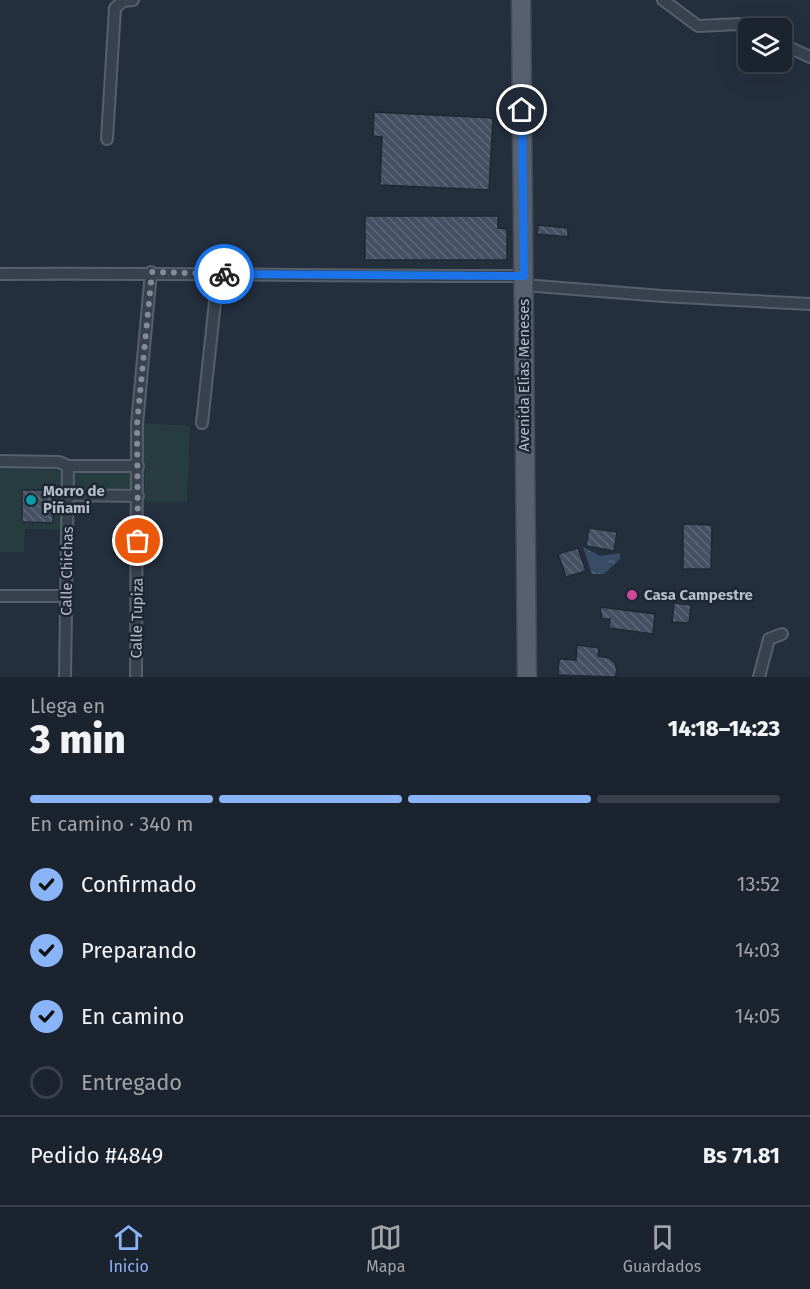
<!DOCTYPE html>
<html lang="es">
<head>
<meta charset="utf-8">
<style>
  body { margin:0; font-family:"Fira Sans",sans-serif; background:#242b36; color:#f1f3f6; height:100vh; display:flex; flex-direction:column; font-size:22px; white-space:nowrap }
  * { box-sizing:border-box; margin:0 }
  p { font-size:20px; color:#a0a4aa }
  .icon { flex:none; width:33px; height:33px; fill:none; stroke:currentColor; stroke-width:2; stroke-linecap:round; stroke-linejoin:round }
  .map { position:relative; height:677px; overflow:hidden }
  .drawer { display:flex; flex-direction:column; background:#1b232e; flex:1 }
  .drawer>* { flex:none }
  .buttons { position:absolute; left:738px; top:18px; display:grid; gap:12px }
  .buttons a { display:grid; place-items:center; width:54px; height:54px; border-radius:9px; background:#1b232e; box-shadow:0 6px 24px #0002,0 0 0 2px #39404a; font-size:30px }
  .pin { position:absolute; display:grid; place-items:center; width:51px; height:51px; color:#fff; margin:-26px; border:3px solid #fff; border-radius:50%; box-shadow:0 2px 6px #0007 }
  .courier { position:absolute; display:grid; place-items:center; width:60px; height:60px; margin:-30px; border:4px solid #1a73e8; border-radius:50%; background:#fff; color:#222; box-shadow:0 2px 8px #0007 }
  .overview em { font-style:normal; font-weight:800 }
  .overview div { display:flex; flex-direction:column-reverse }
  .overview { display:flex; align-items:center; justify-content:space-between; height:102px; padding:0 30px }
  h1 { font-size:39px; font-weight:800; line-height:45px }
  .bar { display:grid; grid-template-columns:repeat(4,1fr); gap:9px 6px; align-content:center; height:72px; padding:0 30px }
  .bar i { height:8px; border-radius:4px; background:#39404a }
  .bar .selected { background:#8ab4f8 }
  .bar p { grid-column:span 4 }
  .line { display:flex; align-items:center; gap:15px; padding:0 30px; border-top:2px solid #39404a }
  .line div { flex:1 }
  ol { padding:0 30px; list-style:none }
  li { display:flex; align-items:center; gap:18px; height:66px }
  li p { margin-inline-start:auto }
  li .icon { padding:6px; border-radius:50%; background:#8ab4f8; color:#111; stroke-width:4 }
  li:last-child { color:#a0a4aa }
  li i { width:33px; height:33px; border:3px solid #39404a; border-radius:50% }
  .tabs { display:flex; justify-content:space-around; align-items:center; height:84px; border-top:2px solid #39404a; background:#1b232e; font-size:16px; color:#a0a4aa }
  .tabs a { display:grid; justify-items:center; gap:3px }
  .tabs .selected { color:#8ab4f8 }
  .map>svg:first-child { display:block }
  .green { fill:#263c3f }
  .water { fill:url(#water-ripples) }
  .building { fill:url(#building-back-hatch); stroke:#1f2835; stroke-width:1.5 }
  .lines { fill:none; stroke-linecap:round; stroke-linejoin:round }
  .minor-casing { stroke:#565f6c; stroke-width:14 }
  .primary-casing { stroke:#414a57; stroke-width:21 }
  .minor { stroke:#38414e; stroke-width:10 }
  .primary { stroke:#56606e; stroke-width:18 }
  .done { stroke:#828b98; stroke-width:6; stroke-dasharray:0 10.8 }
  .route { stroke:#1a73e8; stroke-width:8 }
  .culture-dot { fill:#0f9aa8; stroke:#1d2633; stroke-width:2 }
  .hotel-dot { fill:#d1479c; stroke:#1d2633; stroke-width:2 }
  .labels { text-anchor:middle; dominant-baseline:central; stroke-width:5; stroke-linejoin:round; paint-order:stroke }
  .street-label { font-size:15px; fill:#b4bcc9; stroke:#1d2633 }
  .poi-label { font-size:15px; font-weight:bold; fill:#b4bcc9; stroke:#1d2633; text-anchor:start }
</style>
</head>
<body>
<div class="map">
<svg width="810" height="677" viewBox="0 0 810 677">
  <defs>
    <pattern id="water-ripples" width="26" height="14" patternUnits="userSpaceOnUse" patternTransform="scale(1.5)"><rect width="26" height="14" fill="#394c67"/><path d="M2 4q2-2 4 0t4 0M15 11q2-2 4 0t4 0" fill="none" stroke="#53647b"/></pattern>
    <pattern id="building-back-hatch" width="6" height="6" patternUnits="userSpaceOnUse" patternTransform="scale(1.5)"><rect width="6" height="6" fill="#455162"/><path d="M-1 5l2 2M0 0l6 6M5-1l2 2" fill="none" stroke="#5d6877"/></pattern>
  </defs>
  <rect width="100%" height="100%" fill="#242f3e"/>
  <g class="green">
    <path d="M143 423 190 426 187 502H145Z"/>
    <path d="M0 467 62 470 61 530 25 529 24 552H0Z"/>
    <path d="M74 471H132L133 490 76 492 73 488Z"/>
  </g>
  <path class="water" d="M583 547 600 556 620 553V559L604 574H592Z"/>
  <g class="building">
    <path d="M374 112 493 118 489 190 380 185 382 137 373 136Z"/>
    <path d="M365 216H498V228L507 229V260H365Z"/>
    <path d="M538 225 568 228V237L537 234Z"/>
    <path d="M22 490H54L53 523 22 522Z"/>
    <path d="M683 524 712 525 711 569H683Z"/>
    <path d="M589 528 617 532 614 551 586 546Z"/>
    <path d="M578 548 586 571 566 577 558 554Z"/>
    <path d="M674 603 691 605 689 623 672 622Z"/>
    <path d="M600 607 655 614 653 634 609 628 610 619H602Z"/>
    <path d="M577 645 599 648 598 656 609 658 615 663 617 671 615 677 558 675 559 659 576 660Z"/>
  </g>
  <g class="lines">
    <defs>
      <g id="minor">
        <path d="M663 0 698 26 739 24 748 29"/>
        <path d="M782 44 810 57"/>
        <path d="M107 139 115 8 123 1 133 0"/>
        <path d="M0 274C175 273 349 276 524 276"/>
        <path d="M524 285 662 296 810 304"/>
        <path d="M202 423 218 274"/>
        <path d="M0 461 59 462 68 466H138"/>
        <path d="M68 495 138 496"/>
        <path d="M0 596H67"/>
        <path d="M65 677 68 466"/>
        <path d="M136 677 137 424 151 272"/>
        <path d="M759 677 769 639 782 634"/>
      </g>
      <path id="primary" d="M521 0 527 677"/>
    </defs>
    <use href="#minor" class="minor-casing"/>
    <use href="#primary" class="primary-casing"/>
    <use href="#minor" class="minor"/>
    <use href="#primary" class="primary"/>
  </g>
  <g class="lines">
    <path class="done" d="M138 541 137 424 152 272 224 274"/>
    <path class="route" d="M224 274 524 276 522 110"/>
  </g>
  <circle class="culture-dot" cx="31" cy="500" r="6"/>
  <circle class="hotel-dot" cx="632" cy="595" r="6"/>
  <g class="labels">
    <g class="street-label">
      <text transform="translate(524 375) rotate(-90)">Avenida Elías Meneses</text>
      <text transform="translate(67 571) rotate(-89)">Calle Chichas</text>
      <text transform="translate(137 618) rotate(-89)">Calle Tupiza</text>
    </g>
    <g class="poi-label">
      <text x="43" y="491">Morro de<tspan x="43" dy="17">Piñami</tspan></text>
      <text x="644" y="595">Casa Campestre</text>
    </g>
  </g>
</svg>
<div class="buttons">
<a><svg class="icon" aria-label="layers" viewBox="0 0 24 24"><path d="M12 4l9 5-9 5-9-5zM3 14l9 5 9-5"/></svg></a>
</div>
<div class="pin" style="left:138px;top:541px;background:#ea580c"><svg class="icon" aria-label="bag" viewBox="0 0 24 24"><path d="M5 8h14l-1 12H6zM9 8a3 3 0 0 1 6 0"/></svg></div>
<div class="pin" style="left:522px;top:110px;background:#1f2937"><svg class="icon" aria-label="home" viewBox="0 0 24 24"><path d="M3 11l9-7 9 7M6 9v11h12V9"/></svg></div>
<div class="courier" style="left:224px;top:274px"><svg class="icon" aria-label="bike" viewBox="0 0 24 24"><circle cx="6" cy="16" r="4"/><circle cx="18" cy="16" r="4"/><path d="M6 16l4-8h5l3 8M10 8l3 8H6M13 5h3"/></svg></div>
</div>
<section class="drawer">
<div class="overview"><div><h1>3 min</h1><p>Llega en</p></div><em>14:18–14:23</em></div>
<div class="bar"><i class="selected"></i><i class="selected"></i><i class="selected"></i><i></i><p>En camino · 340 m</p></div>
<ol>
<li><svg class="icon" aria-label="check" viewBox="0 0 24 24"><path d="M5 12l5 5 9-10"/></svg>Confirmado<p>13:52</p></li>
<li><svg class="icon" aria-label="check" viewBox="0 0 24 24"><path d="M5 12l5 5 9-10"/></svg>Preparando<p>14:03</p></li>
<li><svg class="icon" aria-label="check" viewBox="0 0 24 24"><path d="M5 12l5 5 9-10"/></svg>En camino<p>14:05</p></li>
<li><i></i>Entregado</li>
</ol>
<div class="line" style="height:78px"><div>Pedido #4849</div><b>Bs 71.81</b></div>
</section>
<nav class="tabs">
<a class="selected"><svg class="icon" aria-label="home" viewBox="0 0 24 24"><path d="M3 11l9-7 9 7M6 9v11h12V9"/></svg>Inicio</a>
<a><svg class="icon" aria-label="map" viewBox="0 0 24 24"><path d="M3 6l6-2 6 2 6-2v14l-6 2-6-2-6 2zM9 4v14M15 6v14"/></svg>Mapa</a>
<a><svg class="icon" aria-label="saved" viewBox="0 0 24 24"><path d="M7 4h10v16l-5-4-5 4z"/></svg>Guardados</a>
</nav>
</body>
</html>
